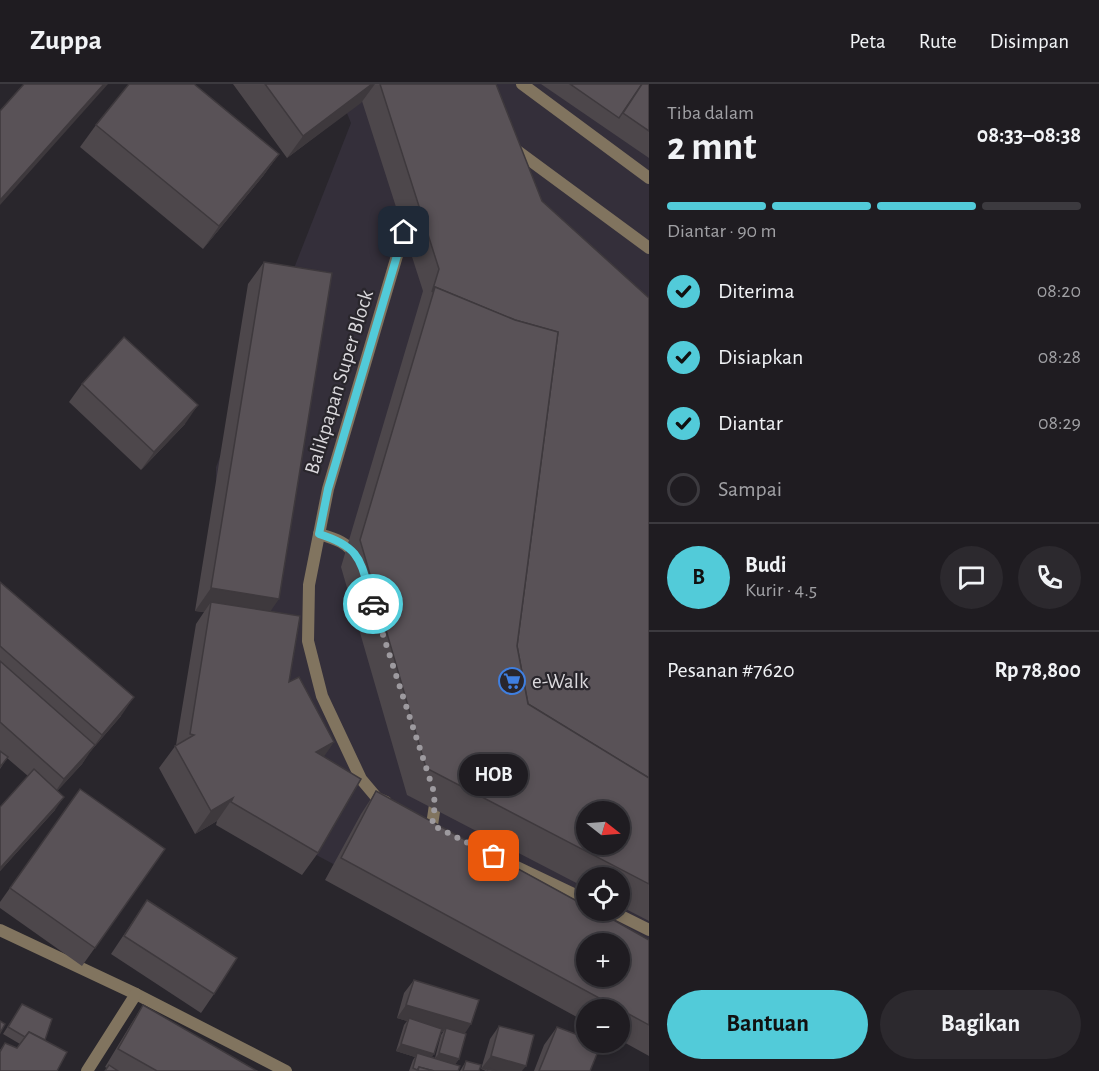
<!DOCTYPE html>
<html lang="id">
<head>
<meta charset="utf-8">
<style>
  body { margin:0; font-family:"Alegreya Sans",sans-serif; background:#2c292e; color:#f1f3f6; height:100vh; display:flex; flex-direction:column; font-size:22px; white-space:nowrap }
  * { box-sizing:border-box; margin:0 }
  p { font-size:20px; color:#a1a1a5 }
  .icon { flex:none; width:33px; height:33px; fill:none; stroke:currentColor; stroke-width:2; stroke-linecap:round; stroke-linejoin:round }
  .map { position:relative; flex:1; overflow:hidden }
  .panel { display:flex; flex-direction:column; background:#1f1c21; width:450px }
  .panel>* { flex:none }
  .needle { width:39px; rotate:107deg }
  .buttons { position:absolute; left:576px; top:717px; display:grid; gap:12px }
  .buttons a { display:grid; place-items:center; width:54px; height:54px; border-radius:50%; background:#1f1c21; box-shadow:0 3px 9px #0003,0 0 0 2px #3c3a3f; font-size:30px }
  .pin { position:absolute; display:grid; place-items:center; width:51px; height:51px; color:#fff; margin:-26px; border-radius:12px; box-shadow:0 3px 9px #0006 }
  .courier { position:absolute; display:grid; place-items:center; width:60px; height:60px; margin:-30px; border:4px solid #52cbd9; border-radius:50%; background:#fff; color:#222; box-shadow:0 2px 8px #0007 }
  .bubble { position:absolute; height:42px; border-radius:21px; background:#1f1c21; box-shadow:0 3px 9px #0003,0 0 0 2px #3c3a3f; font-size:20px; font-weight:600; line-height:42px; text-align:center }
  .summary em { font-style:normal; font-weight:600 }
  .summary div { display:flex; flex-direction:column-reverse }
  .summary { display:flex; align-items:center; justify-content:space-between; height:102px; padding:0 18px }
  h1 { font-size:39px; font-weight:600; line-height:45px }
  .bar { display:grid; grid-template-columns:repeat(4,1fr); gap:9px 6px; align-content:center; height:72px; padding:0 18px }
  .bar i { height:8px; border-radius:4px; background:#3c3a3f }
  .bar .on { background:#52cbd9 }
  .bar p { grid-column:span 4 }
  .line { display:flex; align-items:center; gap:15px; padding:0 18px; border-top:2px solid #3c3a3f }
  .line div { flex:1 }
  .round { display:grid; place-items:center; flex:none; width:63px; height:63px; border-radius:32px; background:#2c292e }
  ol { padding:0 18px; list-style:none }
  li { display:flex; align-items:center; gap:18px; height:66px }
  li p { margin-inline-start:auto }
  li .icon { padding:6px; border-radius:50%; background:#52cbd9; color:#111; stroke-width:4 }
  li:last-child { color:#a1a1a5 }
  li i { width:33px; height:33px; border:3px solid #3c3a3f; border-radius:50% }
  .cta { display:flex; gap:12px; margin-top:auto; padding:12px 18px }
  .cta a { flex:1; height:69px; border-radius:36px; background:#52cbd9; color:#111; font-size:24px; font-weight:600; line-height:69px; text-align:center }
  .cta a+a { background:#2c292e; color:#f1f3f6 }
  header { display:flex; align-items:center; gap:36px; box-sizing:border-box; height:84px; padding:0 30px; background:#1f1c21; border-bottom:2px solid #3c3a3f }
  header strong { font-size:28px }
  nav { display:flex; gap:33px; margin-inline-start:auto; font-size:21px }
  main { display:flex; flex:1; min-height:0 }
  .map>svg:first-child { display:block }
  .built { fill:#342f3a; fill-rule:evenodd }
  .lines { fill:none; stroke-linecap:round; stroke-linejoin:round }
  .lane { stroke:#81745f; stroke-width:12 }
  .street { stroke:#81745f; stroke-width:12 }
  .wall { fill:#4d474b; fill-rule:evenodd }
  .shaded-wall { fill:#3e393d }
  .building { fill:#595257; stroke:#3e393d; stroke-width:1.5; fill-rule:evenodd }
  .done { stroke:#9d9a9f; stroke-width:6; stroke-dasharray:0 10.8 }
  .route { stroke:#52cbd9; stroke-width:8 }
  .labels { text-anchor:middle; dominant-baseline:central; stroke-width:4.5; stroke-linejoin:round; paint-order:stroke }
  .street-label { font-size:21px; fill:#dbd9dd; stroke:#29262c }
  .poi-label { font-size:21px; fill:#dbd9dd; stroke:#29262c; text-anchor:start }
</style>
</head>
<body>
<header>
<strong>Zuppa</strong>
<nav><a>Peta</a><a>Rute</a><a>Disimpan</a></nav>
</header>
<main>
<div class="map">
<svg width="649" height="987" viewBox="0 0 649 987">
  <rect width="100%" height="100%" fill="#29262c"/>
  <path class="built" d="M335 0H649V904H564L214 716 216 383 351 39ZM586 728H620V760H586ZM586 794H620V826H586ZM586 860H620V892H586Z"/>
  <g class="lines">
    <g class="lane">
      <path d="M522 0 649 94"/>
      <path d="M512 63 649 164"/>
      <path d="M319 450C336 455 347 458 357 473"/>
      <path d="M386 718 377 714 361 695 322 612 308 557 309 501 328 405 404 148"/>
      <path d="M432 741 435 721 433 710"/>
      <path d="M487 769 586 816"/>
      <path d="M609 826 649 846"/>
    </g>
    <g class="street">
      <path d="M0 846 136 910 286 987"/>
      <path d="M87 987 136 910"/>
    </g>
  </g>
  <g class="wall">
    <path d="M233 0H496L542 117 649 214V837L620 822V794H586V804L407 711 341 483 423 207 362 17 287 74Z"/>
    <path d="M541 0H649V74Z"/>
    <path d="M96 41 279 70 263 92 203 165 80 63Z"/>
    <path d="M264 178 271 527 289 598 324 673 318 769 302 791 216 741 217 737 195 750 159 684 176 661 196 540 204 528 195 527 248 200Z"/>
    <path d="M82 300 185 340 141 386 69 318Z"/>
    <path d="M0 498 121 632 89 669 82 680 57 707 55 726 0 787V723L28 692 7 674 0 685Z"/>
    <path d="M80 705 165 765 82 882 0 824V818Z"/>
    <path d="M376 707 649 856V972L620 956V926H586V938L325 796 361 730Z"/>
    <path d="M147 816 214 910 201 929 111 870Z"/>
    <path d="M414 896 465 950 459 975 455 980 458 987H409L413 976 415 973 396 967 404 941 407 937 397 934 404 909ZM441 948H443L441 951 435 974 432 973Z"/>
    <path d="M22 920 45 956 0 987V966L5 959 17 964 20 960 3 950Z"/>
    <path d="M143 921 257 987H105L107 984 105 983 131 940Z"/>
    <path d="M499 942 522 987H486L481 985 490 955Z"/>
    <path d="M557 943 590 987H534L544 961Z"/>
    <path d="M466 977 479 987H460Z"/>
  </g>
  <g class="shaded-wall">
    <path d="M104 0H108L0 121V116Z"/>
    <path d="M372 0H375L361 19 287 74 303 52Z"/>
    <path d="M279 70 263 92 203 165 219 142Z"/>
    <path d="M198 321 185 340 141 386 154 368Z"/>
    <path d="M211 504 279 515 263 538 211 518 204 528 195 527Z"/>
    <path d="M134 613 121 632 89 669 102 651Z"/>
    <path d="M334 658 319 680 316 668Z"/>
    <path d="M95 661 82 680 51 714 64 695Z"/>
    <path d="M64 713 55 726 0 787V784Z"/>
    <path d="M233 714 217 737 195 750 211 727Z"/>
    <path d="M406 921 471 940 462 954 446 944 443 948 408 938 409 934 407 937 397 934Z"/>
    <path d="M401 960 434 970 429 977 417 969 415 973 396 967Z"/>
    <path d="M439 969 459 975 454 982 434 976Z"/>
    <path d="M491 972 526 982 522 987H488V984L486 986 481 985Z"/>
  </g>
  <g class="building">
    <path d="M24 0H104L0 116V27Z"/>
    <path d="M129 0H194L279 70 219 142 96 41Z"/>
    <path d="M265 0H372L303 52Z"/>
    <path d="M380 0H496L542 117 649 214V694L528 620 517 562 558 248 515 236 435 203 432 208 439 185Z"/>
    <path d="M570 0H642L619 34Z"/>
    <path d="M642 0H649V47L623 29Z"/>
    <path d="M264 178 332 189 279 515 211 504Z"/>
    <path d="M435 203 515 236 558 248 517 562 528 620 649 694V800L426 684 360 456ZM586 728H620V760H586Z"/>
    <path d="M124 253 198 321 154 368 82 300Z"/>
    <path d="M0 498 134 613 102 651 0 562Z"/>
    <path d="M211 518 300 532 289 598 299 593 334 658 316 668 361 695 318 769 231 718 233 714 211 727 175 662 194 651 190 650Z"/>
    <path d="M0 577 95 661 64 695 0 638Z"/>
    <path d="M0 667 8 673 0 683Z"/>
    <path d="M34 685 64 713 0 784V723Z"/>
    <path d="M80 705 165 765 95 864 10 804Z"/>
    <path d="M376 707 586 822V826H596L649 856V941L341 774ZM586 860H620V892H586Z"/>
    <path d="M147 816 237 874 214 910 124 852Z"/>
    <path d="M414 896 479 916 471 940 406 921Z"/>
    <path d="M22 920 52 935 45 956 29 948 25 953 8 943Z"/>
    <path d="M143 921 257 987H157L118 965Z"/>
    <path d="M409 934 442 945 434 970 401 960Z"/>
    <path d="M0 937 5 940 0 949Z"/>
    <path d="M499 942 534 951 526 982 491 972Z"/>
    <path d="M557 943 586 954V958H596L601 960 590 987H539Z"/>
    <path d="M446 944 466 950 459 975 439 969Z"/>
    <path d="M29 948 67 968 57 987H0V968L5 959 17 964Z"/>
    <path d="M417 969 460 982 458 987H434L419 983 417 986 413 984Z"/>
    <path d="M466 977 481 981 479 987H463Z"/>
    <path d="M109 981 118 987H105Z"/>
    <path d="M419 983 434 987H418Z"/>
    <path d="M488 984 496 987H487Z"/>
  </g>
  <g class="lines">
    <path class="done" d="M373 520 433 705 435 721 432 741 494 772"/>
    <path class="route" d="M373 520C360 479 364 464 319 450L328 405 404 148"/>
  </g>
  <defs>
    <symbol id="supermarket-ring" viewBox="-11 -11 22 22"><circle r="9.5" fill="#29262c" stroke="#3f7fe0" stroke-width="1.5"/><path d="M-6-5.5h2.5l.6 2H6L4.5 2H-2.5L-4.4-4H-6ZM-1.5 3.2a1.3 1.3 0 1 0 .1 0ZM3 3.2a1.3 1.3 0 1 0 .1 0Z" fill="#3f7fe0"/></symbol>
  </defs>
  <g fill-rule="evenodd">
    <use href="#supermarket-ring" x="497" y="582" width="30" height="30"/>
  </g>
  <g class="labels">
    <g class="street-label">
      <text transform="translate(339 298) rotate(-73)">Balikpapan Super Block</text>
    </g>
    <g class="poi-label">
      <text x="532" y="597">e-Walk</text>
    </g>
  </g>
</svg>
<div class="buttons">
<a><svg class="needle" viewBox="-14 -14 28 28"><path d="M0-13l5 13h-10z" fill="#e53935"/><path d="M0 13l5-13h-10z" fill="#a1a1a5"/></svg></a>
<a><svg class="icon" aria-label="locate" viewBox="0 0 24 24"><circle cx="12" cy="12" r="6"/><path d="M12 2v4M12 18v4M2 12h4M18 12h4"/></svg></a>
<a>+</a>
<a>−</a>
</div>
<div class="pin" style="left:494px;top:772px;background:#ea580c"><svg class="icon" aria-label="bag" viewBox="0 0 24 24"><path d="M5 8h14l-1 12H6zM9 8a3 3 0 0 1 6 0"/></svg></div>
<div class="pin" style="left:404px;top:148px;background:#1f2937"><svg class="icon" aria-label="home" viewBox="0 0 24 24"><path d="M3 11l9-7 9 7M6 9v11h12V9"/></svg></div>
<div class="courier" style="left:373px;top:520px"><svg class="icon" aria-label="car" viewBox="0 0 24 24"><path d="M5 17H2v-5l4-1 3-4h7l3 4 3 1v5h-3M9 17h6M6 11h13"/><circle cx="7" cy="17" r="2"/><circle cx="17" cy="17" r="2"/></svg></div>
<div class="bubble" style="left:459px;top:670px;width:69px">HOB</div>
</div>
<section class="panel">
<div class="summary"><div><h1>2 mnt</h1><p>Tiba dalam</p></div><em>08:33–08:38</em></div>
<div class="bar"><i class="on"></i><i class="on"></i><i class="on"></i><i></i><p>Diantar · 90 m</p></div>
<ol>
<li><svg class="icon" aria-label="check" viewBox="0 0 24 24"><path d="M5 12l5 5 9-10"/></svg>Diterima<p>08:20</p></li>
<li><svg class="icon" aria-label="check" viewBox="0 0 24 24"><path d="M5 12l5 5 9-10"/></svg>Disiapkan<p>08:28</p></li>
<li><svg class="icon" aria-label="check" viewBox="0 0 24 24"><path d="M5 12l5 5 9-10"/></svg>Diantar<p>08:29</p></li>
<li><i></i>Sampai</li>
</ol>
<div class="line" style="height:108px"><b class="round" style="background:#52cbd9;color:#111">B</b><div><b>Budi</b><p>Kurir · 4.5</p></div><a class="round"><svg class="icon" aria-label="chat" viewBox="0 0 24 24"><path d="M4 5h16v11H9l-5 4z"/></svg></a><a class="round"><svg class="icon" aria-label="phone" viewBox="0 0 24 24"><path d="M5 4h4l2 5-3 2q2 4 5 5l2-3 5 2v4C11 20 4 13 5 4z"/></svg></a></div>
<div class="line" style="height:78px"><div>Pesanan #7620</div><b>Rp 78,800</b></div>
<div class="cta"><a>Bantuan</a><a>Bagikan</a></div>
</section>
</main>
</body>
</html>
